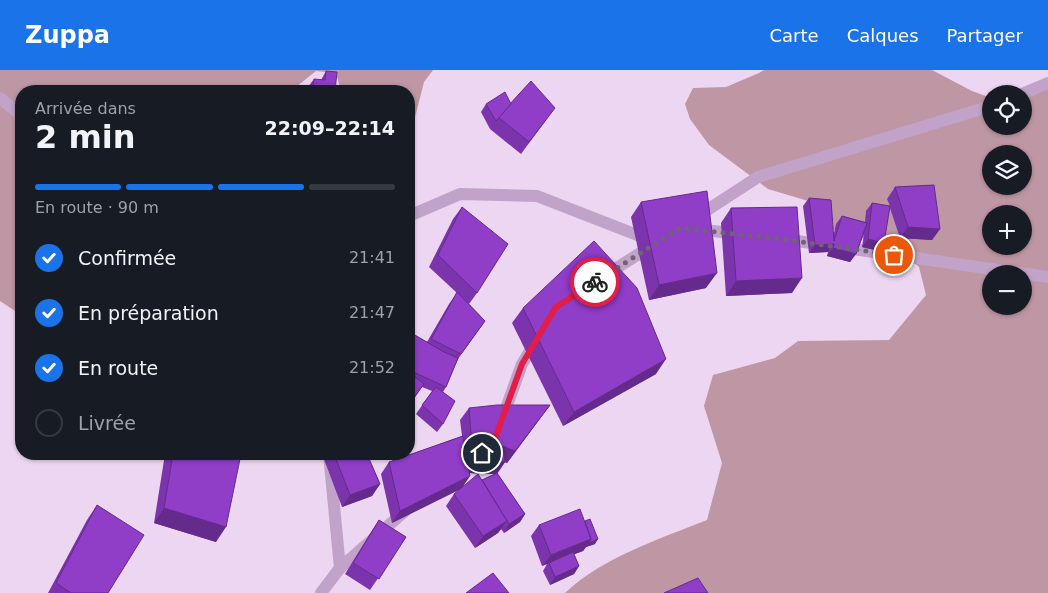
<!DOCTYPE html>
<html lang="fr">
<head>
<meta charset="utf-8">
<style>
  body { margin:0; font-family:"DejaVu Sans",sans-serif; background:#242831; color:#f1f3f6; height:100vh; display:flex; flex-direction:column; font-size:19px; white-space:nowrap }
  * { box-sizing:border-box; margin:0 }
  p { font-size:16px; color:#9ea1a6 }
  .icon { flex:none; width:28px; height:28px; fill:none; stroke:currentColor; stroke-width:2; stroke-linecap:round; stroke-linejoin:round }
  .map { position:relative; flex:1; overflow:hidden }
  .sheet { position:absolute; left:15px; top:15px; width:400px; height:375px; display:flex; flex-direction:column; background:#171b24; border-radius:20px; box-shadow:0 1px 4px #0004 }
  .sheet>* { flex:none }
  .controls { position:absolute; left:982px; top:15px; display:grid; gap:10px }
  .controls a { display:grid; place-items:center; width:50px; height:50px; border-radius:50%; background:#171b24; box-shadow:0 1px 4px #0004; font-size:25px }
  .pin { position:absolute; display:grid; place-items:center; width:42px; height:42px; color:#fff; margin:-21px; border:2px solid #fff; border-radius:50%; box-shadow:0 1px 5px #0007 }
  .courier { position:absolute; display:grid; place-items:center; width:50px; height:50px; margin:-25px; border:4px solid #e11d48; border-radius:50%; background:#fff; color:#222; box-shadow:0 1px 6px #0007 }
  .head em { font-style:normal; font-weight:600 }
  .head div { display:flex; flex-direction:column-reverse }
  .head { display:flex; align-items:center; justify-content:space-between; height:85px; padding:0 20px }
  h1 { font-size:32px; font-weight:600; line-height:38px }
  .bar { display:grid; grid-template-columns:repeat(4,1fr); gap:8px 5px; align-content:center; height:60px; padding:0 20px }
  .bar i { height:6px; border-radius:4px; background:#363941 }
  .bar .on { background:#1a73e8 }
  .bar p { grid-column:span 4 }
  ol { padding:0 20px; list-style:none }
  li { display:flex; align-items:center; gap:15px; height:55px }
  li p { margin-inline-start:auto }
  li .icon { padding:5px; border-radius:50%; background:#1a73e8; color:#fff; stroke-width:4 }
  li:last-child { color:#9ea1a6 }
  li i { width:28px; height:28px; border:2px solid #363941; border-radius:50% }
  header { display:flex; align-items:center; gap:30px; box-sizing:border-box; height:70px; padding:0 25px; background:#1a73e8; color:#fff }
  header strong { font-size:24px }
  nav { display:flex; gap:28px; margin-inline-start:auto; font-size:18px }
  .map>svg:first-child { display:block }
  .green { fill:#bf96a3; fill-rule:evenodd }
  .lines { fill:none; stroke-linecap:round; stroke-linejoin:round }
  .minor { stroke:#c1a2c8; stroke-width:12 }
  .wall { fill:#7c34ac; fill-rule:evenodd }
  .shaded-wall { fill:#652b8c }
  .building { fill:#903dc8; stroke:#652b8c }
  .done { stroke:#716276; stroke-width:5; stroke-dasharray:0 9 }
  .route { stroke:#e11d48; stroke-width:6 }
</style>
</head>
<body>
<header>
<strong>Zuppa</strong>
<nav><a>Carte</a><a>Calques</a><a>Partager</a></nav>
</header>
<div class="map">
<svg width="1048" height="523" viewBox="0 0 1048 523">
  <rect width="100%" height="100%" fill="#edd6f1"/>
  <g class="green">
    <path d="M0 0H433L424 12 409 71V21H341L336 3 316 1 291 21H21V245L0 231Z"/>
    <path d="M764 0H932L972 21 991 28V56H1024V24L1048 13V523H565C603 487 660 469 707 450L722 393 704 336 713 305 775 288 798 271 889 270 926 225 919 197 898 178 810 153 825 136 768 119 709 75 690 49 685 34 693 18 726 17 759 3ZM991 84H1024V116H991ZM991 144H1024V176H991ZM991 204H1024V236H991Z"/>
  </g>
  <g class="lines">
    <g class="minor">
      <path d="M1022 24 1048 13"/>
      <path d="M0 28 21 45"/>
      <path d="M409 146 460 124 537 126 650 170"/>
      <path d="M695 148 758 107 991 36"/>
      <path d="M696 159 739 164"/>
      <path d="M783 169 1048 207"/>
      <path d="M604 206 653 175"/>
      <path d="M501 352 522 294 537 269"/>
      <path d="M329 384 340 498"/>
      <path d="M321 523 340 498 405 441"/>
    </g>
  </g>
  <g class="wall">
    <path d="M326 1 335 21H308V17L314 9 321 10Z"/>
    <path d="M486 34H511L546 50 521 84 490 59 481 42Z"/>
    <path d="M21 65V83L16 82Z"/>
    <path d="M895 117 940 159 932 170 900 168 890 138 879 181 862 177 864 164 856 184 850 192 827 186 828 182 809 183 803 136 809 128 834 163 836 154 842 146 865 152 866 141 872 133 890 136 887 129Z"/>
    <path d="M641 132 706 218 649 230 631 147Z"/>
    <path d="M462 137 477 223 469 234 485 251 458 289 446 317 443 322V354L437 362 416 344 432 321 422 317 409 336V271L413 264 427 272 449 234 457 223 429 197 453 149Z"/>
    <path d="M731 138 792 223 726 226 721 153Z"/>
    <path d="M523 238 656 304 563 356 512 253Z"/>
    <path d="M550 335 507 393 505 392 497 403 525 444 520 452 504 463 501 459 498 463 475 478 446 436 454 424 461 419 392 453 381 404 389 392 462 366 460 350 469 338ZM470 403 495 404 482 410 463 416Z"/>
    <path d="M165 384H241L216 472 154 453Z"/>
    <path d="M322 384H367L380 414 372 426 342 437Z"/>
    <path d="M97 435 108 523H48L87 450Z"/>
    <path d="M379 450 406 467 370 520 345 504 371 462Z"/>
    <path d="M585 451 595 474 586 477 583 481 574 484 579 496 574 504 550 515 543 501 547 494 542 496 531 466 539 455Z"/>
  </g>
  <g class="shaded-wall">
    <path d="M313 19 332 21H311Z"/>
    <path d="M21 75V83L16 82Z"/>
    <path d="M908 157 940 159 932 170 900 168Z"/>
    <path d="M868 169 884 173 879 181 862 177Z"/>
    <path d="M834 174 828 182 809 183 815 175Z"/>
    <path d="M833 178 856 184 850 192 827 186Z"/>
    <path d="M717 203 706 218 649 230 659 215Z"/>
    <path d="M802 208 792 223 726 226 736 211Z"/>
    <path d="M666 289 656 304 563 356 574 342Z"/>
    <path d="M550 335 507 393 505 392 497 404 465 403 473 391 503 376Z"/>
    <path d="M470 406 462 418 392 453 400 441Z"/>
    <path d="M380 414 372 426 342 437 350 425Z"/>
    <path d="M164 438 226 457 216 472 154 453Z"/>
    <path d="M525 444 520 452 504 463 509 454Z"/>
    <path d="M507 451 498 463 475 478 483 466Z"/>
    <path d="M591 469H598L595 474 586 477 583 481 549 494V493L547 494 542 496 551 485Z"/>
    <path d="M579 496 574 504 550 515 555 507Z"/>
  </g>
  <g class="building">
    <path d="M326 1 337 2 335 21 313 19 314 9 325 10Z"/>
    <path d="M531 11 555 38 529 72 498 47Z"/>
    <path d="M505 22 511 34 496 51 486 34Z"/>
    <path d="M934 115 940 159 908 157 895 117Z"/>
    <path d="M707 121 717 203 659 215 641 132Z"/>
    <path d="M809 128 831 130 834 171 842 146 867 153 856 184 833 178 834 174 815 175Z"/>
    <path d="M872 133 890 136 884 173 868 169Z"/>
    <path d="M462 137 508 174 477 223 438 185Z"/>
    <path d="M797 137 802 208 736 211 731 138Z"/>
    <path d="M594 171 637 218 666 289 574 342 523 238Z"/>
    <path d="M457 222 485 251 461 284 431 269Z"/>
    <path d="M413 264 444 282 458 288 446 317 409 300V273Z"/>
    <path d="M409 302 424 314 410 333 409 332Z"/>
    <path d="M436 317 455 331 443 354 422 335Z"/>
    <path d="M497 335H550L515 381 503 376 505 392 473 391 469 338Z"/>
    <path d="M463 366 470 406 400 441 389 392Z"/>
    <path d="M173 384H241L226 457 164 438Z"/>
    <path d="M334 384H367L380 414 350 425Z"/>
    <path d="M497 403 525 444 509 454 482 410Z"/>
    <path d="M478 404 507 451 483 466 454 424Z"/>
    <path d="M97 435 144 465 108 523H71L56 513Z"/>
    <path d="M580 439 591 469 551 485 539 455Z"/>
    <path d="M590 449 598 469 589 473 591 469 585 451Z"/>
    <path d="M379 450 406 467 379 509 353 493Z"/>
    <path d="M573 482 579 496 555 507 549 493Z"/>
    <path d="M493 503 509 523H466Z"/>
    <path d="M698 508 708 523H664Z"/>
  </g>
  <g class="lines">
    <path class="done" d="M595 212 680 158 781 169 894 185"/>
    <path class="route" d="M482 383 493 374 522 294 556 237 595 212"/>
  </g>
</svg>
<div class="controls">
<a><svg class="icon" aria-label="locate" viewBox="0 0 24 24"><circle cx="12" cy="12" r="6"/><path d="M12 2v4M12 18v4M2 12h4M18 12h4"/></svg></a>
<a><svg class="icon" aria-label="layers" viewBox="0 0 24 24"><path d="M12 4l9 5-9 5-9-5zM3 14l9 5 9-5"/></svg></a>
<a>+</a>
<a>−</a>
</div>
<div class="pin" style="left:894px;top:185px;background:#ea580c"><svg class="icon" aria-label="bag" viewBox="0 0 24 24"><path d="M5 8h14l-1 12H6zM9 8a3 3 0 0 1 6 0"/></svg></div>
<div class="pin" style="left:482px;top:383px;background:#1f2937"><svg class="icon" aria-label="home" viewBox="0 0 24 24"><path d="M3 11l9-7 9 7M6 9v11h12V9"/></svg></div>
<div class="courier" style="left:595px;top:212px"><svg class="icon" aria-label="bike" viewBox="0 0 24 24"><circle cx="6" cy="16" r="4"/><circle cx="18" cy="16" r="4"/><path d="M6 16l4-8h5l3 8M10 8l3 8H6M13 5h3"/></svg></div>
<section class="sheet">
<div class="head"><div><h1>2 min</h1><p>Arrivée dans</p></div><em>22:09–22:14</em></div>
<div class="bar"><i class="on"></i><i class="on"></i><i class="on"></i><i></i><p>En route · 90 m</p></div>
<ol>
<li><svg class="icon" aria-label="check" viewBox="0 0 24 24"><path d="M5 12l5 5 9-10"/></svg>Confirmée<p>21:41</p></li>
<li><svg class="icon" aria-label="check" viewBox="0 0 24 24"><path d="M5 12l5 5 9-10"/></svg>En préparation<p>21:47</p></li>
<li><svg class="icon" aria-label="check" viewBox="0 0 24 24"><path d="M5 12l5 5 9-10"/></svg>En route<p>21:52</p></li>
<li><i></i>Livrée</li>
</ol>
</section>
</div>
</body>
</html>
